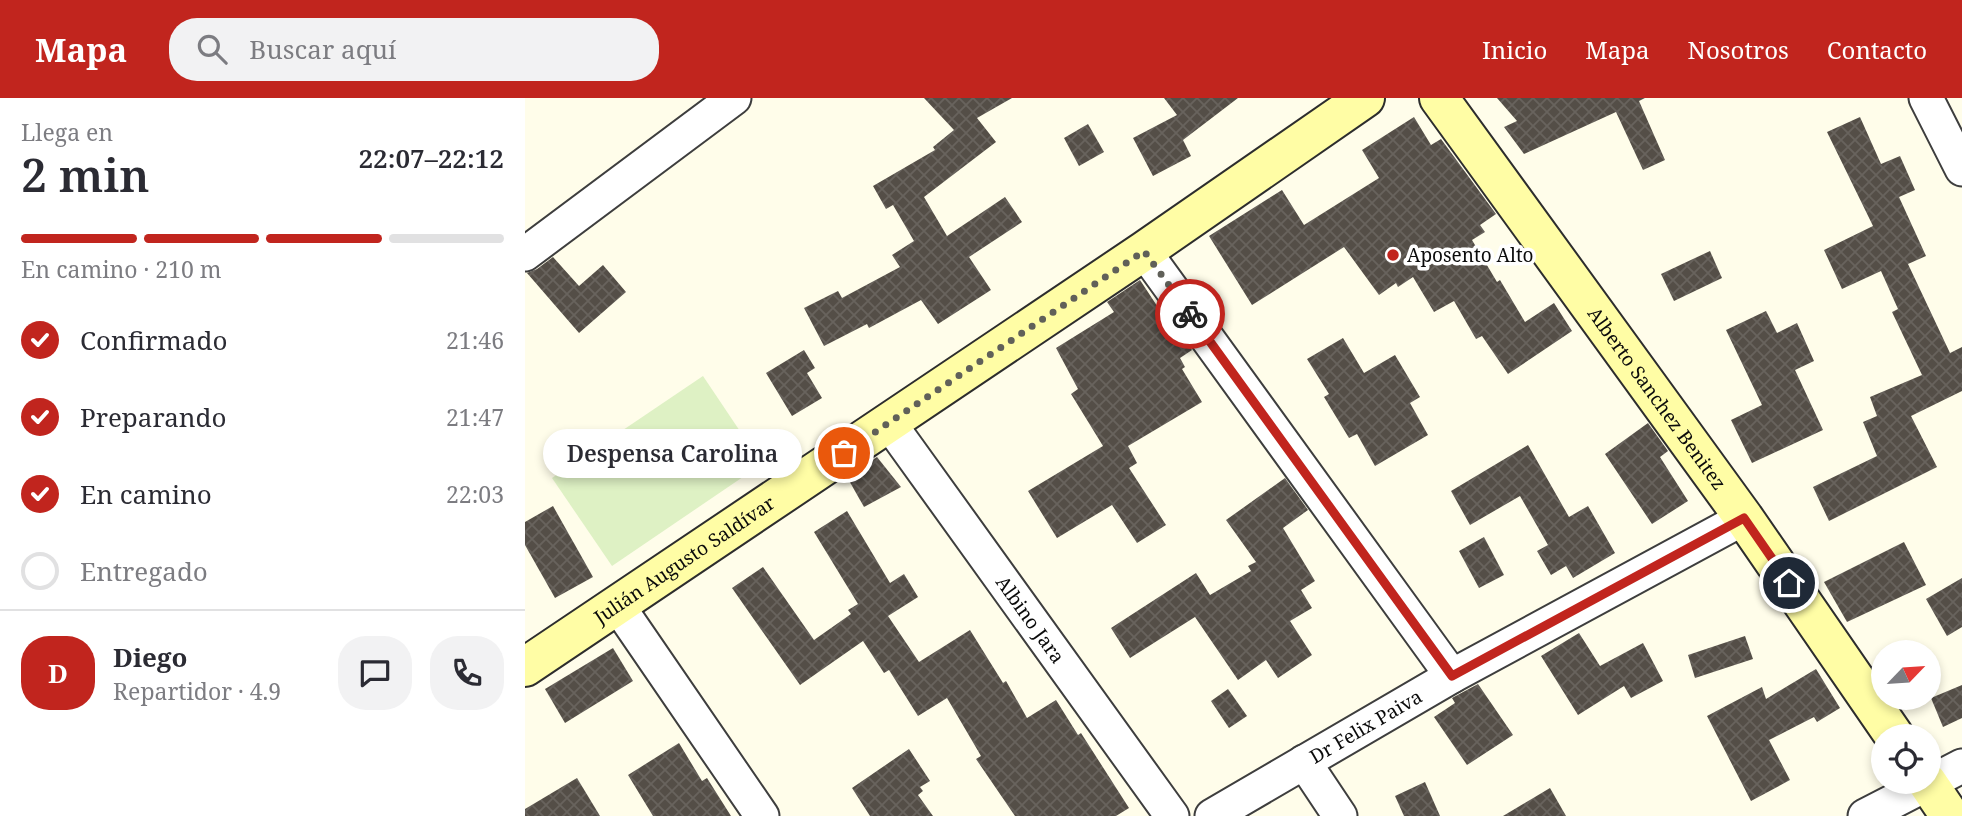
<!DOCTYPE html>
<html lang="es">
<head>
<meta charset="utf-8">
<style>
  body { margin:0; font-family:"Noto Serif",serif; background:#f2f2f3; color:#2b2b33; height:100vh; display:flex; flex-direction:column; font-size:26px; white-space:nowrap }
  * { box-sizing:border-box; margin:0 }
  p { font-size:23px; color:#7c7c81 }
  .icon { flex:none; width:38px; height:38px; fill:none; stroke:currentColor; stroke-width:2; stroke-linecap:round; stroke-linejoin:round }
  .map { position:relative; flex:1; overflow:hidden }
  .side { display:flex; flex-direction:column; background:#fff; width:525px }
  .side>* { flex:none }
  .needle { width:46px; rotate:65deg }
  .fabs { position:absolute; left:1346px; top:542px; display:grid; gap:14px }
  .fabs a { display:grid; place-items:center; width:70px; height:70px; border-radius:50%; background:#fff; box-shadow:0 4px 10px #0003; font-size:35px }
  .pin { position:absolute; display:grid; place-items:center; width:60px; height:60px; color:#fff; margin:-30px; border:4px solid #fff; border-radius:50%; box-shadow:0 2px 7px #0007 }
  .courier { position:absolute; display:grid; place-items:center; width:70px; height:70px; margin:-35px; border:5px solid #c1251e; border-radius:50%; background:#fff; color:#222; box-shadow:0 2px 9px #0007 }
  .bubble { position:absolute; height:49px; border-radius:24px; background:#fff; box-shadow:0 4px 10px #0003; font-size:23px; font-weight:600; line-height:49px; text-align:center }
  .headline em { font-style:normal; font-weight:600 }
  .headline div { display:flex; flex-direction:column-reverse }
  .headline { display:flex; align-items:center; justify-content:space-between; height:119px; padding:0 21px }
  h1 { font-size:46px; font-weight:600; line-height:52px }
  .bar { display:grid; grid-template-columns:repeat(4,1fr); gap:10px 7px; align-content:center; height:84px; padding:0 21px }
  .bar i { height:9px; border-radius:5px; background:#e1e1e2 }
  .bar .current { background:#c1251e }
  .bar p { grid-column:span 4 }
  .line { display:flex; align-items:center; gap:18px; padding:0 21px; border-top:2px solid #e1e1e2 }
  .line div { flex:1 }
  .round { display:grid; place-items:center; flex:none; width:74px; height:74px; border-radius:28px; background:#f2f2f3 }
  ol { padding:0 21px; list-style:none }
  li { display:flex; align-items:center; gap:21px; height:77px }
  li p { margin-inline-start:auto }
  li .icon { padding:7px; border-radius:50%; background:#c1251e; color:#fff; stroke-width:4 }
  li:last-child { color:#7c7c81 }
  li i { width:38px; height:38px; border:4px solid #e1e1e2; border-radius:50% }
  header { display:flex; align-items:center; gap:42px; box-sizing:border-box; height:98px; padding:0 35px; background:#c1251e; color:#fff }
  header strong { font-size:33px }
  nav { display:flex; gap:38px; margin-inline-start:auto; font-size:24px }
  .search { width:490px; height:63px; background:#f2f2f3; display:flex; align-items:center; gap:18px; box-sizing:border-box; padding:0 24px; border-radius:28px; color:#7c7c81; font-size:26px }
  main { display:flex; flex:1; min-height:0 }
  .map>svg:first-child { display:block }
  .pitch { fill:#def1c4 }
  .building { fill:url(#building-cross-hatch) }
  .lines { fill:none; stroke-linecap:round; stroke-linejoin:round }
  .street-casing { stroke:#3e3e3e; stroke-width:37 }
  .secondary-casing { stroke:#2d2d2d; stroke-width:42 }
  .street { stroke:#fff; stroke-width:33 }
  .secondary { stroke:#fffda5; stroke-width:38 }
  .done { stroke:#606059; stroke-width:7; stroke-dasharray:0 12.6 }
  .route { stroke:#c1251e; stroke-width:9 }
  .poi-dot { fill:#c1251e; stroke:#fff; stroke-width:2.5 }
  .labels { text-anchor:middle; dominant-baseline:central; stroke-width:7; stroke-linejoin:round; paint-order:stroke }
  .poi-label { font-size:19px; fill:#0b0b0b; stroke:#fff; text-anchor:start }
  .street-label { font-size:19px; fill:#0b0b0b; stroke:#fff }
</style>
</head>
<body>
<header>
<strong>Mapa</strong>
<div class="search"><svg class="icon" aria-label="search" viewBox="0 0 24 24"><circle cx="10" cy="10" r="6"/><path d="M15 15l6 6"/></svg>Buscar aquí</div>
<nav><a>Inicio</a><a>Mapa</a><a>Nosotros</a><a>Contacto</a></nav>
</header>
<main>
<section class="side">
<div class="headline"><div><h1>2 min</h1><p>Llega en</p></div><em>22:07–22:12</em></div>
<div class="bar"><i class="current"></i><i class="current"></i><i class="current"></i><i></i><p>En camino · 210 m</p></div>
<ol>
<li><svg class="icon" aria-label="check" viewBox="0 0 24 24"><path d="M5 12l5 5 9-10"/></svg>Confirmado<p>21:46</p></li>
<li><svg class="icon" aria-label="check" viewBox="0 0 24 24"><path d="M5 12l5 5 9-10"/></svg>Preparando<p>21:47</p></li>
<li><svg class="icon" aria-label="check" viewBox="0 0 24 24"><path d="M5 12l5 5 9-10"/></svg>En camino<p>22:03</p></li>
<li><i></i>Entregado</li>
</ol>
<div class="line" style="height:126px"><b class="round" style="background:#c1251e;color:#fff">D</b><div><b>Diego</b><p>Repartidor · 4.9</p></div><a class="round"><svg class="icon" aria-label="chat" viewBox="0 0 24 24"><path d="M4 5h16v11H9l-5 4z"/></svg></a><a class="round"><svg class="icon" aria-label="phone" viewBox="0 0 24 24"><path d="M5 4h4l2 5-3 2q2 4 5 5l2-3 5 2v4C11 20 4 13 5 4z"/></svg></a></div>
</section>
<div class="map">
<svg width="1437" height="718" viewBox="0 0 1437 718">
  <defs>
    <pattern id="building-cross-hatch" width="8" height="8" patternUnits="userSpaceOnUse" patternTransform="scale(1.75)"><rect width="8" height="8" fill="#544e47"/><path d="M0 0l8 8M0 8l8-8" fill="none" stroke="#68635d"/></pattern>
  </defs>
  <rect width="100%" height="100%" fill="#fffdea"/>
  <path class="pitch" d="M178 278 237 366 87 468 27 380Z"/>
  <g class="building">
    <path d="M399 0H487L452 20 471 44 399 99 422 138 480 99 497 124 444 159 466 192 413 226 396 202 344 230 342 226 299 248 279 210 313 193 317 200 375 169 367 157 389 143 368 107 361 111 348 88 410 52 408 49 429 32Z"/>
    <path d="M639 0H713L658 42 666 58 628 78 608 40 652 17Z"/>
    <path d="M972 0H1120L1114 3 1140 62 1118 72 1091 14 999 56 979 29 992 23Z"/>
    <path d="M889 19 906 47 916 41 971 116 955 127 960 134 947 142 972 184 975 182 1000 224 1029 205 1047 233 983 276 957 238 951 241 929 203 909 214 888 179 873 189 871 185 854 197 819 149 727 207 684 138 757 92 779 127 854 80 837 52Z"/>
    <path d="M1335 19 1356 66 1375 58 1390 92 1374 99 1401 158 1383 166 1425 255 1437 249V293L1386 318 1412 369 1304 423 1288 389 1352 358 1338 324 1352 318 1345 299 1397 277 1367 214 1373 211 1356 173 1317 191 1299 152 1348 128 1302 34Z"/>
    <path d="M563 26 579 54 554 68 539 40Z"/>
    <path d="M1185 153 1197 180 1149 203 1136 176Z"/>
    <path d="M28 159 54 188 78 167 101 194 54 235 2 175 12 171Z"/>
    <path d="M615 182 644 226 647 224 667 252 655 260 660 269 657 271 677 304 603 348 612 365 604 370 641 427 612 445 587 407 532 440 503 393 578 348 546 296 553 291 531 250 589 214 582 204Z"/>
    <path d="M1241 213 1252 235 1272 225 1289 263 1270 272 1298 332 1227 365 1206 322 1237 307 1201 232Z"/>
    <path d="M818 240 839 275 870 257 895 299 885 305 903 337 850 368 832 336 824 340 799 299 804 296 782 261Z"/>
    <path d="M279 252 290 270 282 275 297 300 267 318 241 275Z"/>
    <path d="M1123 325 1143 353 1135 359 1163 403 1127 426 1080 356Z"/>
    <path d="M1003 347 1044 419 1063 408 1090 455 1048 480 1041 468 1026 477 1012 453 1023 447 995 398 945 427 926 393Z"/>
    <path d="M352 359 376 389 339 409 322 379Z"/>
    <path d="M760 380 783 412 758 430 790 483 776 492 787 510 765 523 787 557 753 580 741 562 713 582 670 519 605 560 586 530 671 475 685 497 726 473 723 468 731 464 701 422Z"/>
    <path d="M28 408 68 479 30 500 0 447V424Z"/>
    <path d="M322 413 365 485 379 476 393 499 363 518 394 564 445 532 478 585 481 583 502 620 531 602 553 637 556 635 604 710 591 718H490L451 661 456 658 422 600 393 618 364 572 359 575 338 543 275 587 207 490 238 469 289 542 326 516 323 512 333 506 289 434Z"/>
    <path d="M959 439 979 477 954 490 934 453Z"/>
    <path d="M1379 444 1401 487 1322 524 1299 484Z"/>
    <path d="M1437 480V529L1422 538 1401 501Z"/>
    <path d="M1054 535 1075 568 1118 545 1138 583 1106 600 1099 588 1053 617 1016 558Z"/>
    <path d="M1220 538 1228 561 1170 580 1163 557Z"/>
    <path d="M88 550 108 583 40 625 20 591Z"/>
    <path d="M1291 571 1315 610 1292 624 1289 619 1244 642 1265 682 1226 703 1182 618 1237 589 1241 601Z"/>
    <path d="M953 586 988 637 942 667 909 619 930 605 927 600Z"/>
    <path d="M1437 587V620L1418 629 1406 600Z"/>
    <path d="M703 591 722 618 704 630 686 603Z"/>
    <path d="M154 645 177 683 182 680 206 718H128L103 677Z"/>
    <path d="M384 651 405 683 395 689 398 693 393 697 408 718H345L327 690Z"/>
    <path d="M52 680 75 718H0V711Z"/>
    <path d="M900 684 915 718H879L870 698Z"/>
    <path d="M1025 690 1041 718H978Z"/>
  </g>
  <g class="lines">
    <defs>
      <g id="street">
        <path d="M1401 0 1437 71"/>
        <path d="M619 153 927 578"/>
        <path d="M0 156 209 0"/>
        <path id="s1" d="M364 325 647 718"/>
        <path d="M93 508 237 718"/>
        <path d="M779 664 815 718"/>
        <path id="s2" d="M687 718 927 578 1219 420"/>
        <path d="M1340 718 1437 668"/>
      </g>
      <g id="secondary">
        <path id="s3" d="M914 0 1219 420 1370 639"/>
        <path id="s4" d="M0 569 619 153 840 0"/>
        <path d="M1402 684 1425 718"/>
      </g>
    </defs>
    <use href="#street" class="street-casing"/>
    <use href="#secondary" class="secondary-casing"/>
    <use href="#street" class="street"/>
    <use href="#secondary" class="secondary"/>
  </g>
  <g class="lines">
    <path class="done" d="M319 355 619 153 665 216"/>
    <path class="route" d="M665 216 927 578 1219 420 1264 485"/>
  </g>
  <circle class="poi-dot" cx="868" cy="157" r="7"/>
  <g class="labels">
    <g class="poi-label">
      <text x="882" y="157">Aposento Alto</text>
    </g>
    <g class="street-label">
      <text stroke="none"><textPath href="#s3" startOffset="371">Alberto Sanchez Benitez</textPath></text>
      <text stroke="none"><textPath href="#s4" startOffset="192">Julián Augusto Saldívar</textPath></text>
      <text stroke="none"><textPath href="#s1" startOffset="242">Albino Jara</textPath></text>
      <text stroke="none"><textPath href="#s2" startOffset="178">Dr Felix Paiva</textPath></text>
    </g>
  </g>
</svg>
<div class="fabs">
<a><svg class="needle" viewBox="-14 -14 28 28"><path d="M0-13l5 13h-10z" fill="#e53935"/><path d="M0 13l5-13h-10z" fill="#7c7c81"/></svg></a>
<a><svg class="icon" aria-label="locate" viewBox="0 0 24 24"><circle cx="12" cy="12" r="6"/><path d="M12 2v4M12 18v4M2 12h4M18 12h4"/></svg></a>
</div>
<div class="pin" style="left:319px;top:355px;background:#ea580c"><svg class="icon" aria-label="bag" viewBox="0 0 24 24"><path d="M5 8h14l-1 12H6zM9 8a3 3 0 0 1 6 0"/></svg></div>
<div class="pin" style="left:1264px;top:485px;background:#1f2937"><svg class="icon" aria-label="home" viewBox="0 0 24 24"><path d="M3 11l9-7 9 7M6 9v11h12V9"/></svg></div>
<div class="courier" style="left:665px;top:216px"><svg class="icon" aria-label="bike" viewBox="0 0 24 24"><circle cx="6" cy="16" r="4"/><circle cx="18" cy="16" r="4"/><path d="M6 16l4-8h5l3 8M10 8l3 8H6M13 5h3"/></svg></div>
<div class="bubble" style="left:18px;top:331px;width:259px">Despensa Carolina</div>
</div>
</main>
</body>
</html>
